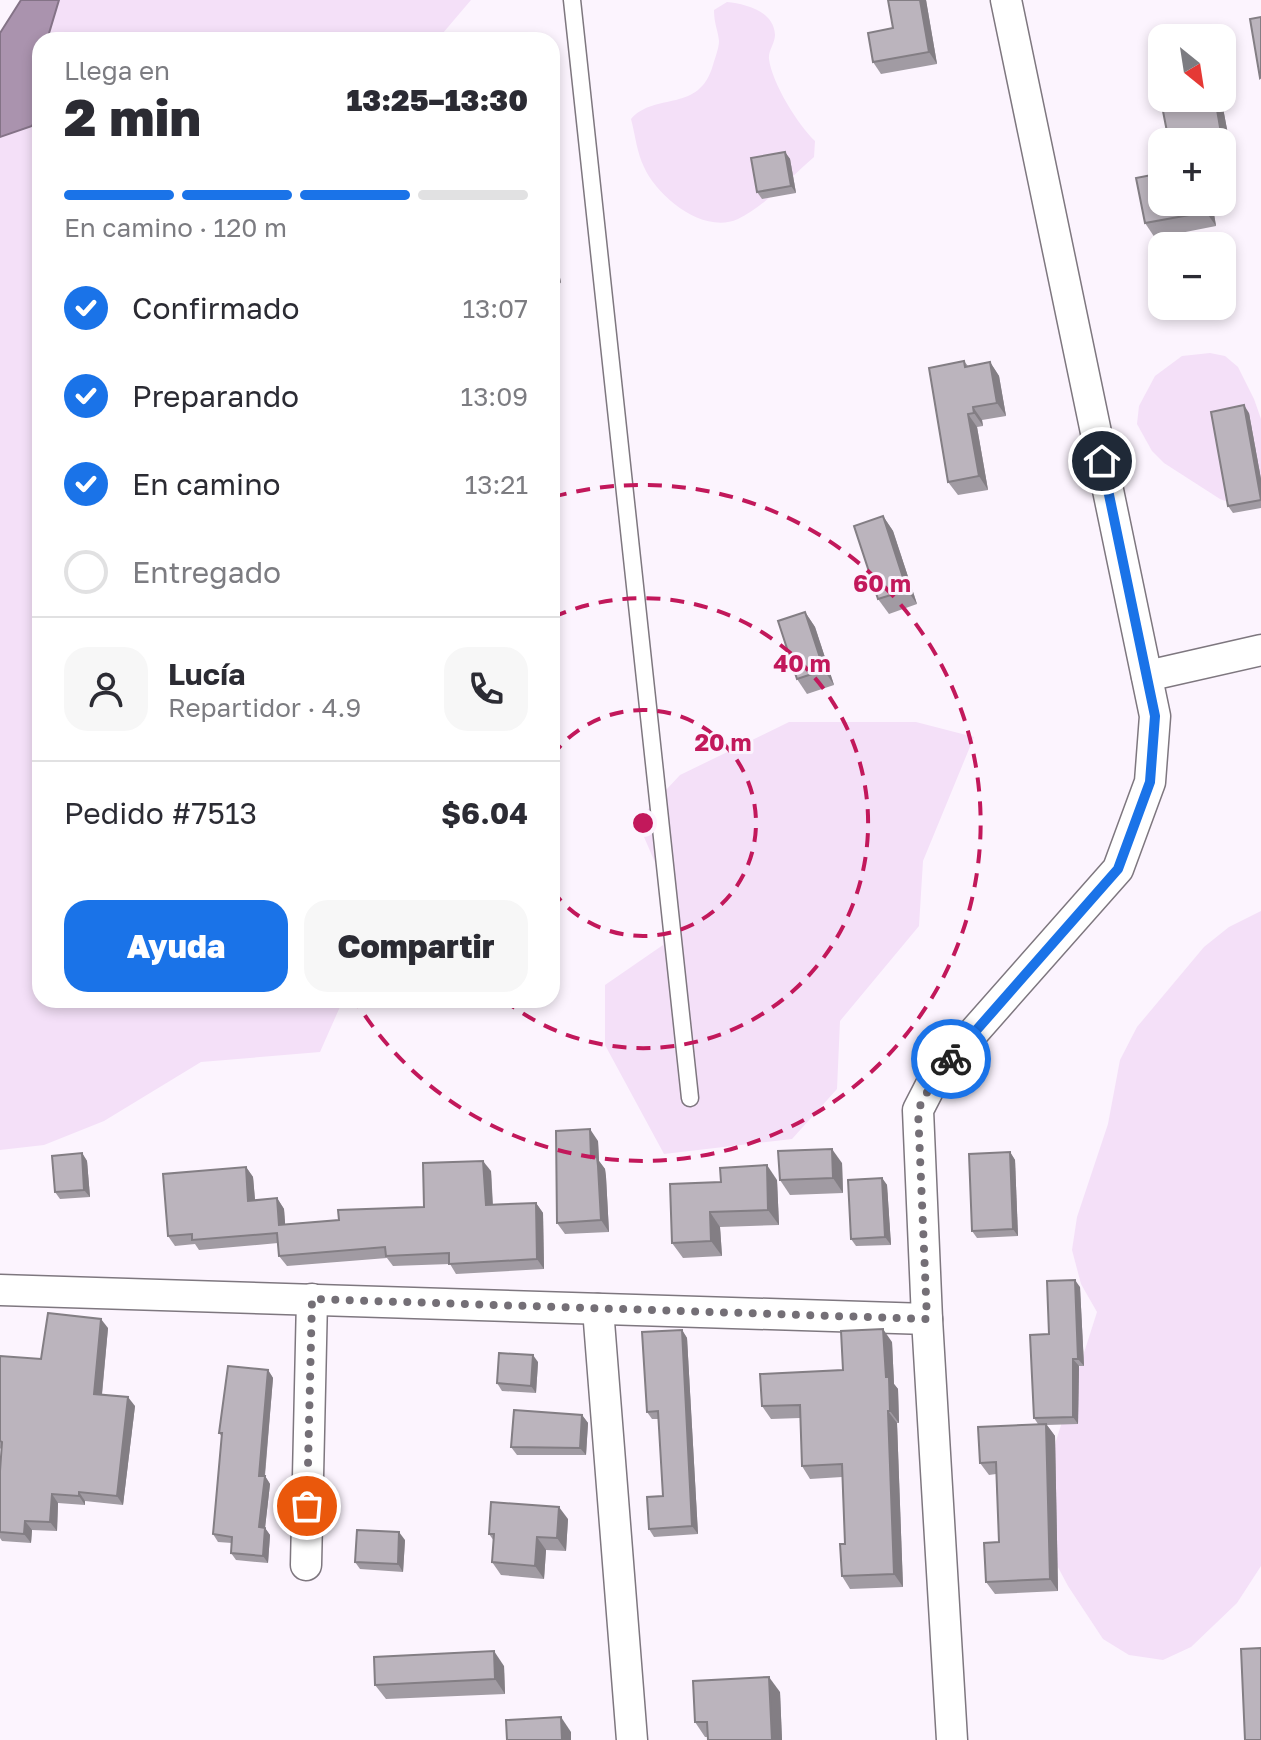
<!DOCTYPE html>
<html lang="es">
<head>
<meta charset="utf-8">
<style>
  body { margin:0; font-family:"Golos Text",sans-serif; background:#f7f7f7; color:#2b2b33; height:100vh; display:flex; flex-direction:column; font-size:30px; white-space:nowrap }
  * { box-sizing:border-box; margin:0 }
  p { font-size:26px; color:#7c7c81 }
  .icon { flex:none; width:44px; height:44px; fill:none; stroke:currentColor; stroke-width:2; stroke-linecap:round; stroke-linejoin:round }
  .map { position:relative; flex:1; overflow:hidden }
  .details { position:absolute; left:32px; top:32px; width:528px; height:976px; display:flex; flex-direction:column; background:#fff; border-radius:24px; box-shadow:0 4px 12px #0003 }
  .details>* { flex:none }
  .needle { width:52px; rotate:150deg }
  .tools { position:absolute; left:1148px; top:24px; display:grid; gap:16px }
  .tools a { display:grid; place-items:center; width:88px; height:88px; border-radius:16px; background:#fff; box-shadow:0 4px 12px #0003; font-size:40px }
  .pin { position:absolute; display:grid; place-items:center; width:68px; height:68px; color:#fff; margin:-34px; border:4px solid #fff; border-radius:50%; box-shadow:0 2px 8px #0007 }
  .courier { position:absolute; display:grid; place-items:center; width:80px; height:80px; margin:-40px; border:6px solid #1a73e8; border-radius:50%; background:#fff; color:#222; box-shadow:0 2px 10px #0007 }
  .summary em { font-style:normal; font-weight:800 }
  .summary div { display:flex; flex-direction:column-reverse }
  .summary { display:flex; align-items:center; justify-content:space-between; height:136px; padding:0 32px }
  h1 { font-size:52px; font-weight:800; line-height:60px }
  .bar { display:grid; grid-template-columns:repeat(4,1fr); gap:12px 8px; align-content:center; height:96px; padding:0 32px }
  .bar i { height:10px; border-radius:6px; background:#e1e1e2 }
  .bar .selected { background:#1a73e8 }
  .bar p { grid-column:span 4 }
  .line { display:flex; align-items:center; gap:20px; padding:0 32px; border-top:2px solid #e1e1e2 }
  .line div { flex:1 }
  .round { display:grid; place-items:center; flex:none; width:84px; height:84px; border-radius:24px; background:#f7f7f7 }
  ol { padding:0 32px; list-style:none }
  li { display:flex; align-items:center; gap:24px; height:88px }
  li p { margin-inline-start:auto }
  li .icon { padding:8px; border-radius:50%; background:#1a73e8; color:#fff; stroke-width:4 }
  li:last-child { color:#7c7c81 }
  li i { width:44px; height:44px; border:4px solid #e1e1e2; border-radius:50% }
  .primary-button { display:flex; gap:16px; margin-top:auto; padding:16px 32px }
  .primary-button a { flex:1; height:92px; border-radius:24px; background:#1a73e8; color:#fff; font-size:32px; font-weight:800; line-height:92px; text-align:center }
  .primary-button a+a { background:#f7f7f7; color:#2b2b33 }
  .map>svg:first-child { display:block }
  .green { fill:#f4e0f8 }
  .water { fill:#aa93ae; stroke:#847387; stroke-width:2 }
  .lines { fill:none; stroke-linecap:round; stroke-linejoin:round }
  .service-casing { stroke:#7e777f; stroke-width:19 }
  .minor-casing { stroke:#7e777f; stroke-width:33 }
  .service { stroke:#fff; stroke-width:16 }
  .minor { stroke:#fff; stroke-width:30 }
  .wall { fill:#a19ba3 }
  .shaded-wall { fill:#837e84 }
  .building { fill:#bbb4bd; stroke:#837e84; stroke-width:2 }
  .done { stroke:#746f76; stroke-width:8; stroke-dasharray:0 14.4 }
  .route { stroke:#1a73e8; stroke-width:10 }
  .ring { fill:none; stroke:#c2185b; stroke-width:4; stroke-dasharray:14 10 }
  .centre { fill:#c2185b; stroke:#fcf4fe; stroke-width:4 }
  .ring-label { font-size:24px; text-anchor:middle; font-weight:bold; fill:#c2185b; stroke:#fcf4fe; stroke-width:6; stroke-linejoin:round; paint-order:stroke }
</style>
</head>
<body>
<div class="map">
<svg width="1261" height="1740" viewBox="0 0 1261 1740">
  <rect width="100%" height="100%" fill="#fcf4fe"/>
  <g class="green">
    <path d="M40 0H471L437 40H40V1000H343L320 1052 201 1062 104 1121 44 1145 0 1150V45Z"/>
    <path d="M727 2C746 4 774 11 775 35 775 43 768 51 769 59 772 83 798 125 815 141L814 157C792 176 764 207 738 219 703 235 657 196 644 167 637 153 635 134 631 119 656 91 699 114 713 65 715 58 719 48 719 41 718 30 714 24 714 10Z"/>
    <path d="M1210 353 1225 356 1238 367 1254 399 1261 419V495L1233 504 1220 499 1164 463 1152 451 1137 424 1139 406 1155 376 1182 356Z"/>
    <path d="M789 722H916L974 737 923 861 919 926 840 1021 837 1089 792 1139 664 1154 605 1045V985L663 945 661 876 637 821 680 775Z"/>
    <path d="M1261 911V1566L1237 1603 1191 1647 1163 1660 1129 1655 1103 1639 1068 1586 1051 1554 1041 1488 1097 1312 1081 1284 1072 1250 1077 1217 1108 1124 1120 1060 1137 1027 1204 947 1229 927Z"/>
  </g>
  <path class="water" d="M21 0H59L47 40H40V110L32 126 0 137V33Z"/>
  <g class="lines">
    <defs>
      <path id="service" d="M572 0 690 1098"/>
      <g id="minor">
        <path d="M1147 676 1261 650"/>
        <path d="M0 1290 927 1319"/>
        <path d="M598 1309 632 1740"/>
        <path d="M306 1565 312 1299"/>
        <path d="M952 1740 927 1319 918 1110 936 1075 1118 869 1150 782 1155 716 1006 0"/>
      </g>
    </defs>
    <use href="#service" class="service-casing"/>
    <use href="#minor" class="minor-casing"/>
    <use href="#service" class="service"/>
    <use href="#minor" class="minor"/>
  </g>
  <g class="wall">
    <path d="M926 0 937 64 881 74 873 62Z"/>
    <path d="M1173 98H1216L1223 108 1230 145 1222 146V142H1169L1174 104Z"/>
    <path d="M785 152 790 159 796 193 762 199 757 192Z"/>
    <path d="M1162 202H1212L1216 226 1155 238 1145 223Z"/>
    <path d="M552 242 554 245 561 283 552 285Z"/>
    <path d="M964 361 968 366 990 362 999 376 1006 416 982 420 983 426 977 427 988 490 958 495 948 482Z"/>
    <path d="M1249 413 1261 479V508L1233 513 1228 506Z"/>
    <path d="M883 516 893 531 917 604 889 614 878 599Z"/>
    <path d="M805 612 815 627 834 685 807 694 797 679Z"/>
    <path d="M598 1141 599 1161 605 1169 606 1177 609 1232 565 1234 557 1223Z"/>
    <path d="M1010 1152 1015 1160 1018 1236 977 1238 972 1231Z"/>
    <path d="M82 1153 87 1161 90 1197 60 1199 55 1192Z"/>
    <path d="M842 1163 843 1193 790 1195 780 1180Z"/>
    <path d="M246 1167 253 1177 255 1200 277 1198 284 1209 285 1224 339 1220 424 1207 491 1171 493 1204 536 1203 543 1213 544 1269 456 1274 450 1264 393 1266 387 1258 287 1266 279 1256 278 1243 199 1250 195 1244 175 1246 168 1236Z"/>
    <path d="M882 1178 887 1185 891 1245 856 1246 851 1239Z"/>
    <path d="M777 1180 779 1225 720 1227 722 1256 683 1258 672 1243 670 1184Z"/>
    <path d="M1080 1287 1084 1366H1079L1078 1424 1047 1425 1055 1436 1058 1591 995 1594 986 1582 999 1542 996 1474 989 1475 980 1463 1038 1424 1034 1418 1049 1334Z"/>
    <path d="M108 1328 102 1395 135 1406 123 1505 85 1501V1505L58 1503 57 1531 32 1530 31 1543 2 1541 0 1538V1471L2 1450 0 1448V1356L41 1359Z"/>
    <path d="M682 1330 687 1338 698 1534 654 1537 649 1529 663 1496 659 1419H652L647 1412Z"/>
    <path d="M892 1342 894 1384 898 1389 899 1423H897L903 1587 850 1589 842 1576 845 1544 842 1477 810 1479 802 1466 800 1418 771 1419 762 1406 843 1370Z"/>
    <path d="M538 1362 536 1393 502 1391 497 1383Z"/>
    <path d="M268 1370 273 1378 265 1476 270 1484 265 1528 270 1535 268 1563 236 1560 231 1553 232 1543 218 1542 213 1534 222 1437 219 1433Z"/>
    <path d="M582 1415 588 1423 586 1455H517L511 1447Z"/>
    <path d="M568 1519 566 1551 546 1550 544 1579 501 1575 492 1562 494 1541 489 1534Z"/>
    <path d="M405 1540 403 1572 360 1569 355 1562Z"/>
    <path d="M504 1666 505 1694 386 1699 375 1685Z"/>
    <path d="M780 1692 782 1740H708V1737H705L695 1722Z"/>
  </g>
  <g class="shaded-wall">
    <path d="M920 0H926L937 64 929 52Z"/>
    <path d="M1215 98 1223 108 1230 145 1221 133Z"/>
    <path d="M785 152 790 159 796 193 791 186Z"/>
    <path d="M1204 202H1212L1216 226 1206 212Z"/>
    <path d="M552 242 554 245 561 283 552 270Z"/>
    <path d="M990 362 999 376 1006 416 997 403Z"/>
    <path d="M1244 405 1249 413 1261 479V500Z"/>
    <path d="M973 407 982 420 983 426 974 413Z"/>
    <path d="M968 414 977 427 988 490 979 476Z"/>
    <path d="M883 516 893 531 917 604 907 590Z"/>
    <path d="M805 612 815 627 834 685 824 670Z"/>
    <path d="M590 1129 598 1141 599 1161 605 1169 606 1177 609 1232 601 1220 591 1158Z"/>
    <path d="M832 1149 842 1163 843 1193 833 1178Z"/>
    <path d="M1010 1152 1015 1160 1018 1236 1013 1229Z"/>
    <path d="M82 1153 87 1161 90 1197 84 1190Z"/>
    <path d="M483 1161 491 1171 493 1215 486 1205Z"/>
    <path d="M767 1165 777 1180 779 1225 768 1210Z"/>
    <path d="M246 1167 253 1177 256 1211 248 1201Z"/>
    <path d="M882 1178 887 1185 891 1245 885 1237Z"/>
    <path d="M277 1198 284 1209 286 1235 279 1225Z"/>
    <path d="M536 1203 543 1213 544 1269 537 1259Z"/>
    <path d="M710 1212 720 1227 722 1256 711 1241Z"/>
    <path d="M1075 1280 1080 1287 1084 1366 1078 1359Z"/>
    <path d="M101 1319 108 1328 101 1403 94 1394Z"/>
    <path d="M883 1329 892 1342 894 1384 898 1389 899 1423 890 1411 886 1377Z"/>
    <path d="M682 1330 687 1338 698 1534 692 1526Z"/>
    <path d="M533 1355 538 1362 536 1393 531 1386Z"/>
    <path d="M1073 1359 1079 1366 1078 1424 1073 1417Z"/>
    <path d="M268 1370 273 1378 264 1483 259 1476Z"/>
    <path d="M128 1397 135 1406 123 1505 117 1496Z"/>
    <path d="M888 1411 897 1423 903 1587 894 1574Z"/>
    <path d="M582 1415 588 1423 586 1455 580 1448Z"/>
    <path d="M1046 1424 1055 1436 1058 1591 1050 1579Z"/>
    <path d="M265 1476 270 1484 265 1528 270 1535 268 1563 263 1556 259 1527Z"/>
    <path d="M79 1492 85 1501V1505L79 1496Z"/>
    <path d="M52 1494 58 1503 57 1531 50 1522Z"/>
    <path d="M559 1507 568 1519 566 1551 557 1538Z"/>
    <path d="M25 1521 32 1530 31 1543 24 1534Z"/>
    <path d="M399 1532 405 1540 403 1572 398 1564Z"/>
    <path d="M537 1537 546 1550 544 1579 535 1566Z"/>
    <path d="M494 1651 504 1666 505 1694 495 1679Z"/>
    <path d="M769 1677 780 1692 782 1740H772Z"/>
    <path d="M561 1717 571 1732V1740H562Z"/>
  </g>
  <g class="building">
    <path d="M888 0H920L929 52 873 62 868 33 893 28Z"/>
    <path d="M1261 17V77L1260 78 1250 19Z"/>
    <path d="M1173 98H1215L1221 133 1169 142 1162 106 1174 104Z"/>
    <path d="M785 152 791 186 757 192 751 158Z"/>
    <path d="M1162 173V202H1204L1206 212 1145 223 1136 178Z"/>
    <path d="M964 361 965 367 990 362 997 403 973 407 974 413 968 414 979 476 948 482 929 368Z"/>
    <path d="M1244 405 1261 500 1228 506 1211 412Z"/>
    <path d="M883 516 907 590 878 599 854 526Z"/>
    <path d="M805 612 824 670 797 679 778 621Z"/>
    <path d="M590 1129 591 1158 597 1157 598 1166 601 1220 557 1223 556 1131Z"/>
    <path d="M832 1149 833 1178 780 1180 778 1151Z"/>
    <path d="M1010 1152 1013 1229 972 1231 969 1154Z"/>
    <path d="M82 1153 84 1190 55 1192 52 1156Z"/>
    <path d="M483 1161 486 1205 536 1203 537 1259 449 1264V1253L386 1256 385 1247 279 1256 277 1233 192 1240V1234L168 1236 163 1174 246 1167 248 1201 277 1198 279 1225 339 1220 338 1210 424 1207 423 1163Z"/>
    <path d="M767 1165 768 1210 710 1212 711 1241 672 1243 670 1184 721 1182 720 1168Z"/>
    <path d="M882 1178 885 1237 851 1239 848 1180Z"/>
    <path d="M1075 1280 1078 1359H1073V1417L1034 1418 1030 1335 1049 1334 1047 1281Z"/>
    <path d="M48 1313 101 1319 94 1394 128 1397 117 1496 79 1492V1496L52 1494 50 1522 25 1521 24 1534 0 1532V1471L2 1442 0 1441V1356L41 1359Z"/>
    <path d="M883 1329 886 1377H889L890 1411H888L894 1574 842 1576 840 1544H845L842 1464 802 1466 800 1405 762 1406 760 1374 843 1370 841 1331Z"/>
    <path d="M682 1330 692 1526 649 1529 647 1497 663 1496 658 1411 647 1412 642 1332Z"/>
    <path d="M499 1353 533 1355 531 1386 497 1383Z"/>
    <path d="M228 1366 268 1370 259 1476H265L259 1527 265 1528 263 1556 231 1553 232 1537 213 1534 222 1433H219Z"/>
    <path d="M514 1410 582 1415 580 1448 511 1447Z"/>
    <path d="M1046 1424 1050 1579 986 1582 984 1543 999 1542 996 1462 980 1463 978 1427Z"/>
    <path d="M491 1502 559 1507 557 1538 537 1537 535 1566 492 1562 494 1534H489Z"/>
    <path d="M357 1530 399 1532 398 1564 355 1562Z"/>
    <path d="M1261 1648V1740H1245L1241 1649Z"/>
    <path d="M494 1651 495 1679 375 1685 374 1657Z"/>
    <path d="M769 1677 772 1740H708L707 1722H695L693 1681Z"/>
    <path d="M561 1717 562 1740H507L506 1720Z"/>
  </g>
  <g class="lines">
    <path class="done" d="M307 1506 312 1299 927 1319 918 1110 936 1075 951 1059"/>
    <path class="route" d="M951 1059 1118 869 1150 782 1155 716 1102 461"/>
  </g>
  <g class="ring">
    <path d="M552 756A113 113 0 1 1 552 890"/>
    <path d="M553 617A225 225 0 1 1 504 1000"/>
    <path d="M553 497A338 338 0 1 1 356 1002"/>
  </g>
  <circle cx="643" cy="823" r="12" class="centre"/>
  <g class="ring-label">
    <text x="882" y="592">60 m</text>
    <text x="802" y="672">40 m</text>
    <text x="723" y="751">20 m</text>
  </g>
</svg>
<div class="tools">
<a><svg class="needle" viewBox="-14 -14 28 28"><path d="M0-13l5 13h-10z" fill="#e53935"/><path d="M0 13l5-13h-10z" fill="#7c7c81"/></svg></a>
<a>+</a>
<a>−</a>
</div>
<div class="pin" style="left:307px;top:1506px;background:#ea580c"><svg class="icon" aria-label="bag" viewBox="0 0 24 24"><path d="M5 8h14l-1 12H6zM9 8a3 3 0 0 1 6 0"/></svg></div>
<div class="pin" style="left:1102px;top:461px;background:#1f2937"><svg class="icon" aria-label="home" viewBox="0 0 24 24"><path d="M3 11l9-7 9 7M6 9v11h12V9"/></svg></div>
<div class="courier" style="left:951px;top:1059px"><svg class="icon" aria-label="bike" viewBox="0 0 24 24"><circle cx="6" cy="16" r="4"/><circle cx="18" cy="16" r="4"/><path d="M6 16l4-8h5l3 8M10 8l3 8H6M13 5h3"/></svg></div>
<section class="details">
<div class="summary"><div><h1>2 min</h1><p>Llega en</p></div><em>13:25–13:30</em></div>
<div class="bar"><i class="selected"></i><i class="selected"></i><i class="selected"></i><i></i><p>En camino · 120 m</p></div>
<ol>
<li><svg class="icon" aria-label="check" viewBox="0 0 24 24"><path d="M5 12l5 5 9-10"/></svg>Confirmado<p>13:07</p></li>
<li><svg class="icon" aria-label="check" viewBox="0 0 24 24"><path d="M5 12l5 5 9-10"/></svg>Preparando<p>13:09</p></li>
<li><svg class="icon" aria-label="check" viewBox="0 0 24 24"><path d="M5 12l5 5 9-10"/></svg>En camino<p>13:21</p></li>
<li><i></i>Entregado</li>
</ol>
<div class="line" style="height:144px"><a class="round"><svg class="icon" aria-label="person" viewBox="0 0 24 24"><circle cx="12" cy="8" r="4"/><path d="M4 21q1-7 8-7t8 7"/></svg></a><div><b>Lucía</b><p>Repartidor · 4.9</p></div><a class="round"><svg class="icon" aria-label="phone" viewBox="0 0 24 24"><path d="M5 4h4l2 5-3 2q2 4 5 5l2-3 5 2v4C11 20 4 13 5 4z"/></svg></a></div>
<div class="line" style="height:104px"><div>Pedido #7513</div><b>$6.04</b></div>
<div class="primary-button"><a>Ayuda</a><a>Compartir</a></div>
</section>
</div>
</body>
</html>
